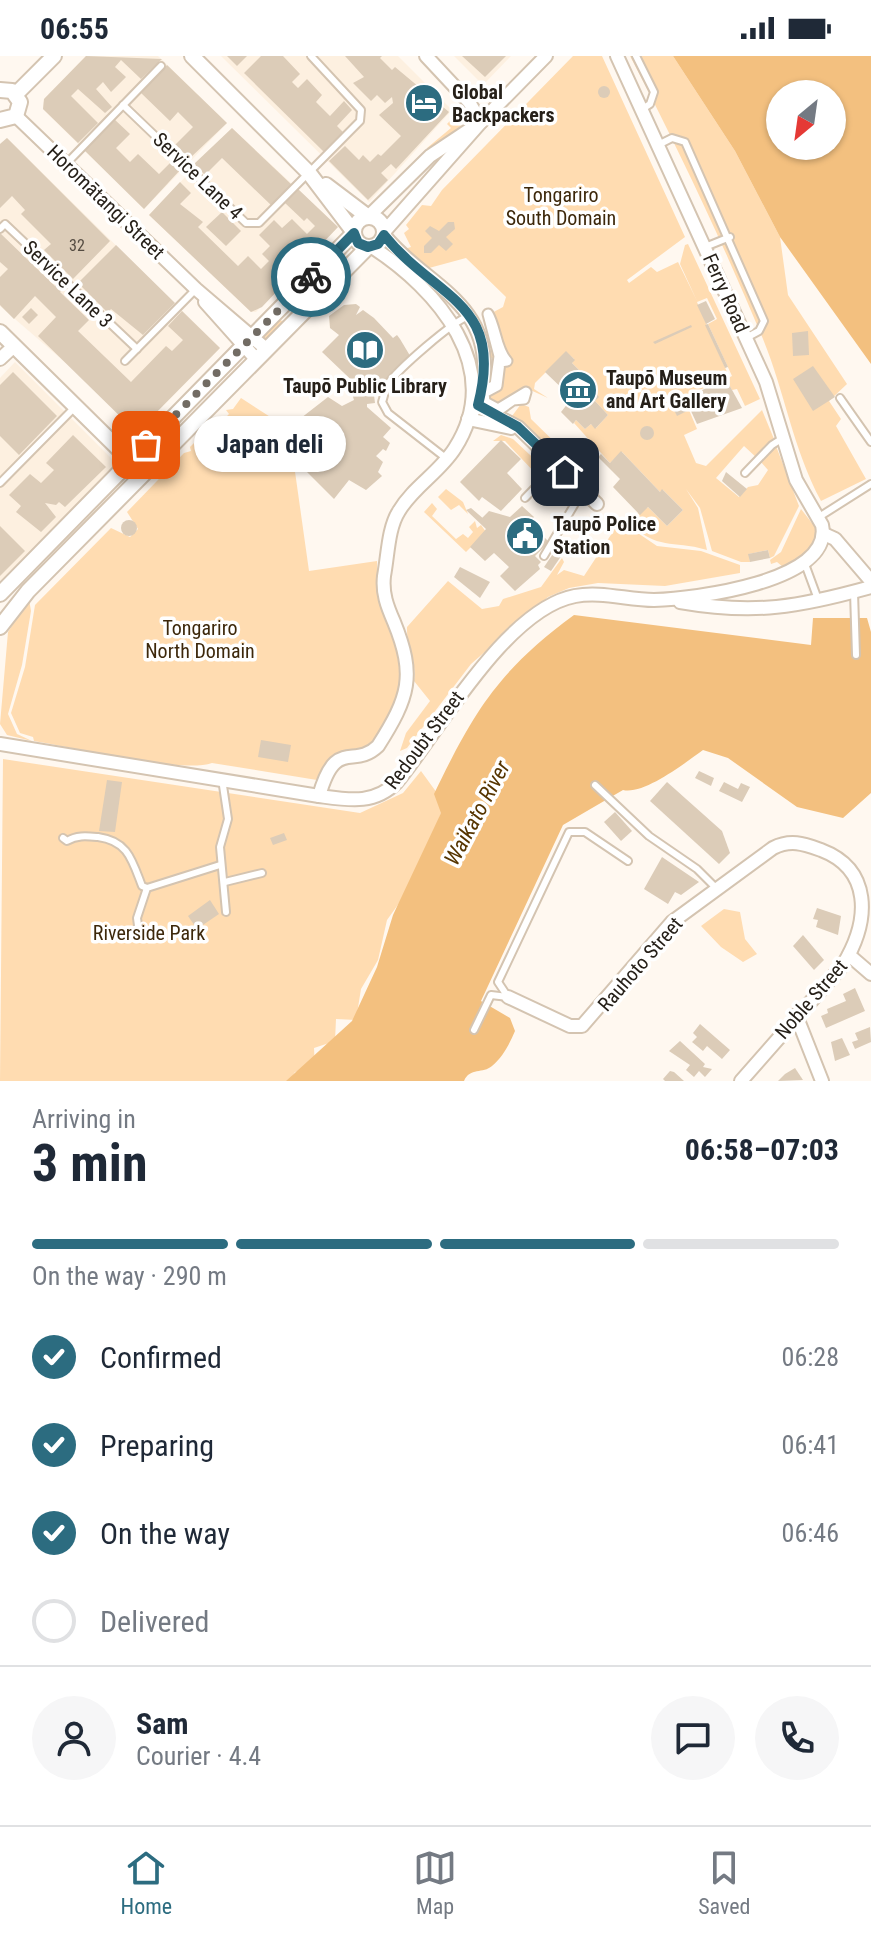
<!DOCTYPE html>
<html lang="en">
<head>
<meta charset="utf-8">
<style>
  body { margin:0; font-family:"Roboto Condensed",sans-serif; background:#f6f6f7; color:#1f2937; height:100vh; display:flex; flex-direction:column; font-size:30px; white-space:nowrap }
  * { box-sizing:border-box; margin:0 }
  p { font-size:26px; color:#747a83 }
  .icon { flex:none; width:44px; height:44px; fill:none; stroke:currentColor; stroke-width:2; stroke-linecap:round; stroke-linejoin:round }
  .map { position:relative; height:1025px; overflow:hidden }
  .details { display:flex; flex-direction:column; background:#fff; flex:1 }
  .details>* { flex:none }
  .needle { width:52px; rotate:209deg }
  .tools { position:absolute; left:766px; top:24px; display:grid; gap:16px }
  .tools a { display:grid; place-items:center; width:80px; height:80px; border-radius:50%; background:#fff; box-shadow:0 2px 6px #0004; font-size:40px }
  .pin { position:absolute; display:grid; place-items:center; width:68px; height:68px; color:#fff; margin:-34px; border-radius:16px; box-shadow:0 4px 12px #0006 }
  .courier { position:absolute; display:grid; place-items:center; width:80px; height:80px; margin:-40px; border:6px solid #2c6c80; border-radius:50%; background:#fff; color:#222; box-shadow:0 2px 10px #0007 }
  .bubble { position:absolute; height:56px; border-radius:28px; background:#fff; box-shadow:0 2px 6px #0004; font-size:26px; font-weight:700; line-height:56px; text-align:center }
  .overview em { font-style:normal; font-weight:700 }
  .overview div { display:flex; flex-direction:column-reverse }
  .overview { display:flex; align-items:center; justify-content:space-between; height:136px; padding:0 32px }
  h1 { font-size:52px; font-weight:700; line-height:60px }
  .bar { display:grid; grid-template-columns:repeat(4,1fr); gap:12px 8px; align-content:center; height:96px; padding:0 32px }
  .bar i { height:10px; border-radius:6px; background:#e0e1e3 }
  .bar .current { background:#2c6c80 }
  .bar p { grid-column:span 4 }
  .line { display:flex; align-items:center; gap:20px; padding:0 32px; border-top:2px solid #e0e1e3 }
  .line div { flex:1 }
  .round { display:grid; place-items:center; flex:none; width:84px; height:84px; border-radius:42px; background:#f6f6f7 }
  ol { padding:0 32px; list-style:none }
  li { display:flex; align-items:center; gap:24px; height:88px }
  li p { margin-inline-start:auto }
  li .icon { padding:8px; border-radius:50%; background:#2c6c80; color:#fff; stroke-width:4 }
  li:last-child { color:#747a83 }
  li i { width:44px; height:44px; border:4px solid #e0e1e3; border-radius:50% }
  .status { display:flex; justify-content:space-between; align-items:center; height:56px; padding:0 40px; background:#fff; direction:ltr }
  .status svg { height:22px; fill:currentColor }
  .tab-bar { display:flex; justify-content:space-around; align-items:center; height:112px; border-top:2px solid #e0e1e3; background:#fff; font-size:22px; color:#747a83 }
  .tab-bar a { display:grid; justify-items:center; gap:4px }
  .tab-bar .current { color:#2c6c80 }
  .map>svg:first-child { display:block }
  .built { fill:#fdf0e0 }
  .green { fill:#ffdcb1 }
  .water { fill:#f3c07f; fill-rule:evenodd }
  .building { fill:#dcccb8 }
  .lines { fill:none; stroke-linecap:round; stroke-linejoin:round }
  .service-casing { stroke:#d4c4b1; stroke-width:10 }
  .pedestrian-casing { stroke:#d4c4b1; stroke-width:13 }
  .minor-casing { stroke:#d4c4b1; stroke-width:16 }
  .tertiary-casing { stroke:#d4c4b1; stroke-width:18 }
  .service { stroke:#fff; stroke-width:6 }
  .pedestrian { stroke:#fff; stroke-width:9 }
  .minor { stroke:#fff; stroke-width:12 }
  .tertiary { stroke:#fff; stroke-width:14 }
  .done { stroke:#726c64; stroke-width:8; stroke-dasharray:0 14.4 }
  .route { stroke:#2c6c80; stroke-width:10 }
  .labels { text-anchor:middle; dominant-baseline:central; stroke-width:7; stroke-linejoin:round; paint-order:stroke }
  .number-label { font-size:16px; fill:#544b41 }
  .poi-label { font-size:20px; font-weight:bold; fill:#262019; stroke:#fff; text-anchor:start }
  .street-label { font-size:20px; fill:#262019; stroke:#fff }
  .park-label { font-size:20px; fill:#3d280b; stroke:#fff }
  .water-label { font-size:22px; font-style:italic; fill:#563500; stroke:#fff }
</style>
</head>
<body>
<div class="status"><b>06:55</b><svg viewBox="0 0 49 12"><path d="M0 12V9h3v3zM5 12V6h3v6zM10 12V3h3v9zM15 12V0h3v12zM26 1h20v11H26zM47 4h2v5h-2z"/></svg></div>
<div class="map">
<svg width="871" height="1025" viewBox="0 0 871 1025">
  <rect width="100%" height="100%" fill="#fff8f0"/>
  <g class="built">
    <path d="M86 0H158L227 67 144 153 43 53 44 43Z"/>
    <path d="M221 0H398L452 54 369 146Z"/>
    <path d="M454 0H511L483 29Z"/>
    <path d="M232 72 338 171 256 256H251L149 159Z"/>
    <path d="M7 82 220 292 141 372 0 250V88Z"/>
    <path d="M15 306 117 408 0 531V322Z"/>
  </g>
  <g class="green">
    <path d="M573 0H602L685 181 627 224 629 227 651 211 657 216 678 206 697 245 680 208 685 189 688 188 760 343 745 350 737 333 732 334 726 323 732 320 708 268 717 263 707 242 697 246 727 316 715 328 670 345 677 359 689 354 697 373 684 379 696 407 706 410 762 354 774 383 758 403 744 390 716 422 739 441 748 431 758 429 768 414 761 406 776 390 799 450 774 500 770 502 768 494 749 498 750 506H741L712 495 700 452 686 433 698 452 707 494C670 483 660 496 626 465L648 451 667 470 683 454 663 434 660 436 622 396 610 407 574 367 576 364 585 373 591 368 596 372 608 359 595 345 598 341 580 320 582 317 572 307 574 303 566 296 535 327 534 333 548 342 528 333 524 343 489 352 488 316 496 322 499 306 488 300 487 292 497 296 488 259 503 251 506 241 466 202 429 212 401 194 411 191 404 177 409 173 406 169 422 149 431 150 442 134Z"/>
    <path d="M630 0H673L735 95 780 181 788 239 847 328 829 345 841 363 836 370 866 423 821 445C793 393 785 337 763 283 723 187 678 92 630 0Z"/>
    <path d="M462 52C469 72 445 90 427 92L451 72 447 68Z"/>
    <path d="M340 196 348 204 267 286 261 283V277L276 264 284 265 334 214 338 209 330 207Z"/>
    <path d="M241 342 289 373 309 515 377 505 378 541 404 606 403 625 374 690 334 698 317 724 212 707C181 718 73 691 34 685L33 681 20 677 11 657 25 611 35 549 111 472 130 481 138 473 127 456 184 397 191 395 190 391 221 360 224 363 229 358 226 354 233 353Z"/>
    <path d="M521 348 529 351 531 363 570 401 567 406 512 360Z"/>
    <path d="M501 379 513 383 545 413 535 425H532L537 419 505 385H493Z"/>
    <path d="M553 419 565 429 562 434 567 431 575 439 573 446 569 448 548 426Z"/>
    <path d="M446 433 463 446 468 458 459 449 451 454 438 441Z"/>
    <path d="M432 447 437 453 432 460 456 483 463 478 468 482 473 476 469 471 475 465 477 472 481 469 486 476 466 496 424 456Z"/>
    <path d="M801 453 815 471C818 492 801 504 783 511L777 506 771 508 770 504 781 496Z"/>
    <path d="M620 465 657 490 701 495 740 509V517L665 530 598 527 569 532 548 541 471 608 407 692 400 695 406 677 430 645 414 625C417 604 406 590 407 571L448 525 482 553 499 550 503 543 541 531 562 502 564 506 557 519 564 514 584 520Z"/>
    <path d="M29 543 31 555 22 609 8 658 17 678 32 685 7 679 0 668 8 576Z"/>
    <path d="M3 703 360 757 403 737 421 715 445 748 410 832 387 864 378 904 361 933 356 964 336 963 335 985 314 992 315 1012 295 1016 289 1025H0Z"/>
    <path d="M724 853 740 856 745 883 757 898 743 906 721 891 701 870Z"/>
  </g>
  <g class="water">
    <path d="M673 0H871V308L780 181 735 95ZM780 38H832V90H780Z"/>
    <path d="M574 559 811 589 813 562H867L871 576V737L843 762 797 751 728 702 703 694C685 707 644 739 623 734L563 769 481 945 510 962 515 975C510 987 503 1001 492 1010 483 1018 470 1011 464 1025H286L352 965 377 911 393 859 441 757 434 738C474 655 498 615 574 559Z"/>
  </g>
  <g class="building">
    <path d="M86 0 162 3 141 23 121 4 115 11 126 21 111 36 103 26 96 33 112 51 105 57 78 33 71 40 98 67 78 87 43 53 44 43Z"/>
    <path d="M227 0H247L237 10Z"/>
    <path d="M261 0H283L300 18 292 26 298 32 307 23 322 39 316 46 330 60 344 45 352 54 337 70 343 76 324 96 244 17Z"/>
    <path d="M345 0H382L380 2 392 14 395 11 449 56 396 113 391 108 381 117 388 124 368 144 329 105 345 90 359 104 363 99 370 106 378 98 381 100 401 80 379 59 393 47 392 41 385 47 377 39 371 45 353 27 364 21Z"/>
    <path d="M462 0H506L485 21Z"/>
    <path d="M167 9 227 67 189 103 175 89 193 71 178 56 170 65 140 36Z"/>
    <circle cx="604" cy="36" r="6"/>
    <path d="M114 63 130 78 116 92 130 106 138 98 159 118 172 105 181 113 144 153 84 94Z"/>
    <path d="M232 72 292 129 272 150 222 102 205 119 194 108Z"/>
    <path d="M7 82 110 185 73 223 44 194 51 188 21 158 25 154 12 140 0 152V88Z"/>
    <path d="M180 126 191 137 180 148 203 166 198 171 238 210 248 200 261 213 269 205 262 198 270 190 259 179 274 164 282 172 292 163 307 178 315 170 307 162 304 165 285 147 298 133 338 171 262 251 251 256 149 159Z"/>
    <path d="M222 156 241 175 226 190 206 171Z"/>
    <path d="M448 166H454L455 173 446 181 453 188 446 195 439 189 431 197H424V190L432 182 425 175 430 170 439 175Z"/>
    <path d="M0 177 55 230 59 225 65 230 60 236 89 264 78 275 131 326 166 290 172 295 183 284 168 270 182 255 220 292 141 372H132L38 280 56 261 35 240 14 263 0 249V221L8 213 0 206Z"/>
    <path d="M116 189 175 247 143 279 111 253 108 257 78 227Z"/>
    <path d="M706 245 715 263 706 268 697 249Z"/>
    <path d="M356 248 360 251 356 259 363 254 374 262 393 282 397 279 400 283 409 298V302L372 337H365L322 296 339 279 330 272 329 260 344 249Z"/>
    <path d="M31 252 38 259 29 268 22 261Z"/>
    <path d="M708 268 728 311 725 312 705 269Z"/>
    <path d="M691 269 692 271 655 288 653 286Z"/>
    <path d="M808 275 809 299 793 300 792 277Z"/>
    <path d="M566 295 575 304 572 307 583 318 580 320 599 341 595 345 608 359 595 373 591 368 585 373 576 364 573 368 561 356 569 346 565 342 568 338 545 316Z"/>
    <path d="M813 310 835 341 813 355 793 323Z"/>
    <path d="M13 316 57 360 19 399 0 380V329Z"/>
    <path d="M726 323 742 352 697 368 685 342Z"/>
    <path d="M355 330 364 339H374L375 347 367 348V351L391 372 383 381 390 387 386 395 383 393 376 400 383 406 378 416 382 420 366 434 349 424 334 443 306 415 320 401 311 393 303 401 298 396 307 386 301 362 328 341 342 350 354 344 351 334Z"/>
    <path d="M684 342 689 354 677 360 671 348Z"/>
    <circle cx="647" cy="377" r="7"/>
    <path d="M73 379 106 411 65 451 59 446 56 449 45 447 56 461 41 476 16 456 21 450 9 439 30 418 41 427 54 414 46 407Z"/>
    <path d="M501 384 521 403 507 417 522 433 501 455 482 441 479 445 460 426Z"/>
    <path d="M621 395 660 436 662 433 683 454 667 470 648 451 640 459 613 431 620 423 598 401 601 398 610 407Z"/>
    <path d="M726 416 747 433 740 441 722 425Z"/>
    <path d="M522 450 534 461 529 466 549 486 535 500 541 506 538 509 540 513 515 535 500 520 509 511 494 497 485 505 470 491 486 473 466 454 471 452 485 464 482 462 489 455 510 461Z"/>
    <circle cx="129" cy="472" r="8"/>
    <path d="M0 470 25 495 0 520Z"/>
    <path d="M561 486 568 490 551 515 544 511Z"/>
    <path d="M768 494 770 502 750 506 748 498Z"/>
    <path d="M460 511 490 526 480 542 454 521Z"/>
    <path d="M261 684 291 689 288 706 258 701Z"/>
    <path d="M699 715 714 722 711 730 695 722Z"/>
    <path d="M107 724 122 726 115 776 99 775Z"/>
    <path d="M667 726 722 775 730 797 719 808 650 745Z"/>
    <path d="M724 726 738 733 741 727 750 731 742 746 719 735Z"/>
    <path d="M615 756 632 775 621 785 604 766Z"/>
    <path d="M284 777 287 784 273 789 270 782Z"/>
    <path d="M662 801 699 826 681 839 675 836 668 848 644 833Z"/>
    <path d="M210 844 219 858 197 873 188 860Z"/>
    <path d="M817 852 841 860 838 879 816 871 818 864 813 863Z"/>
    <path d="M803 879 824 904 814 914 793 890Z"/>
    <path d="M855 932 865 955 826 972 821 960 828 957 827 953 846 945 843 938Z"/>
    <path d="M700 968 730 994 722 1003 707 990 703 995 692 986 697 981 693 977Z"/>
    <path d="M870 971 871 986 855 993 852 986 858 984 855 977Z"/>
    <path d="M842 982 850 999 835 1005 831 986Z"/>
    <path d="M680 985 705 1008 703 1011 712 1013 705 1021 699 1015 694 1021 686 1014 690 1009 669 995Z"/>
    <path d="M795 1012 803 1024 778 1025 785 1018Z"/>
    <path d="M670 1015 674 1016 684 1025H665L663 1023Z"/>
  </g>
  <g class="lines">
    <defs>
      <g id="service">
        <path d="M636 0 654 36 650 48 641 54"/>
        <path d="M123 49 246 167H259L360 65 361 54 311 0"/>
        <path d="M658 89 672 82 685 86 764 265 759 275 746 282"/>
        <path d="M67 107 161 10"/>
        <path d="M0 173 5 168 137 293"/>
        <path d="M705 191 730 181"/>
        <path d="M125 305 196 233"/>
        <path d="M840 342 871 386"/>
        <path d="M447 403 388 357 382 346C384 341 385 333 388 328 397 314 453 265 469 260"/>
        <path d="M745 417 772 389 783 382"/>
        <path d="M0 427 76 350"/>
        <path d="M525 442 556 410"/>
        <path d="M819 461 871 428"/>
        <path d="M544 500 583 434"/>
        <path d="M805 508 819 546"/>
        <path d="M854 536 856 599"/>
        <path d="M222 723 228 763 220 791 226 856"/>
        <path d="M595 729 649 780 697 813 717 833"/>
        <path d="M63 782 67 785C77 779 86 780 98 781 128 785 132 804 142 830L147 832"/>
        <path d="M225 826 262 817"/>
        <path d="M139 877 137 862 147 832 220 809"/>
        <path d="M508 941 498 926 569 776H585L628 805"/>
        <path d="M474 974 491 939 508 941"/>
      </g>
      <path id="pedestrian" d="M488 258C496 271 496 294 507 305L500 306 497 330 484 337 485 346 498 353 526 336 524 343 513 344 499 354 487 351 482 336 495 329 499 300Z"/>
      <g id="minor">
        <path d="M426 0 469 46 481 66"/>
        <path d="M16 60 196 233 265 292"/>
        <path d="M369 160 430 100 478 68"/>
        <path d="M384 176 481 66 546 0"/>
        <path d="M384 179C423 228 488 244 484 317 483 331 481 346 472 357"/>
        <path d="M205 246 255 302"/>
        <path d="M0 303 14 290"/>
        <path d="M473 348 518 371 597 448"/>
        <path d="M468 363 511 372"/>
        <path d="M824 478 835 483 871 525"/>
        <path d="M680 546C755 559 799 551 871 531"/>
        <path d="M0 688 319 740C349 744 374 749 397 726 439 675 506 553 575 540 601 535 628 544 654 544 692 543 834 526 822 469L796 424 766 326 617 0"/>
        <path d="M319 740C336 680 353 714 378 690 409 641 416 620 394 566 387 550 382 537 384 520 388 499 388 472 399 455 413 431 440 416 455 392 506 312 437 233 372 191"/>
        <path d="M849 899 871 918"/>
        <path d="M508 941 570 970H582L672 866 773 792C791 783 804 788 821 794 871 813 871 863 843 909L741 1025"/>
        <path d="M796 959 822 1025"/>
      </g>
      <g id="tertiary">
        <path d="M192 0 309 117 353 175"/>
        <path d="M0 34 12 35 20 46 16 60 0 64"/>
        <path d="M16 38 54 0"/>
        <path d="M326 129 367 160"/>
        <circle cx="369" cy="176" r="15"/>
        <path d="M0 276 137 411"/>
        <path d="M0 538 354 177"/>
        <path d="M0 571 28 535 368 191"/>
      </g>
    </defs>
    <use href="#service" class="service-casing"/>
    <use href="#pedestrian" class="pedestrian-casing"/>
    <use href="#minor" class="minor-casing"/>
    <use href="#tertiary" class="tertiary-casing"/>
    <use href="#service" class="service"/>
    <use href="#pedestrian" class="pedestrian"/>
    <use href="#minor" class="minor"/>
    <use href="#tertiary" class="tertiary"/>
  </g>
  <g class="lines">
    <path class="done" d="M146 389 311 221"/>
    <path class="route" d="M311 221 354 177 358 187 368 191 378 188 384 179C436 244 505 245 478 349L518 371 565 416"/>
  </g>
  <defs>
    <symbol id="hotel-disc" viewBox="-11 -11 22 22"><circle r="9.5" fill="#2c6c80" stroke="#fff"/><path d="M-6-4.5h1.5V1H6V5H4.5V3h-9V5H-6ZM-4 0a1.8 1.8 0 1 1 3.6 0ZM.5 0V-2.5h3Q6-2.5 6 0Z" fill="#fff"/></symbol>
    <symbol id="library-disc" viewBox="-11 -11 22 22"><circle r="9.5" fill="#2c6c80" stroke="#fff"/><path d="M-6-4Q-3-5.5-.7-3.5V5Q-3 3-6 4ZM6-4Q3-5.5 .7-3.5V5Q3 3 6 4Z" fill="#fff"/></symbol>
    <symbol id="museum-disc" viewBox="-11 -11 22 22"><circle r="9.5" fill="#2c6c80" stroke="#fff"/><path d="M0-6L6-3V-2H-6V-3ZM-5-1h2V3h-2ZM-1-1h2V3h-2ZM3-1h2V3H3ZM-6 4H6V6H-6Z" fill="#fff"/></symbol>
    <symbol id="civic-disc" viewBox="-11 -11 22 22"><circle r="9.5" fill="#2c6c80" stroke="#fff"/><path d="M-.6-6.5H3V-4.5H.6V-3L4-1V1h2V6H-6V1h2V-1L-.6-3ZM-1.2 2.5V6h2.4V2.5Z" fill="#fff"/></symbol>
  </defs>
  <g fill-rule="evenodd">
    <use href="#hotel-disc" x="402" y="25" width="44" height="44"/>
    <use href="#library-disc" x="343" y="272" width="44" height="44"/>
    <use href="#museum-disc" x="556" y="312" width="44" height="44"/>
    <use href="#civic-disc" x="503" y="458" width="44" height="44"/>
  </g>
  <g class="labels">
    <g class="number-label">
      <text x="77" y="189">32</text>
    </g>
    <g class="poi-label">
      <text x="452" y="36">Global<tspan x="452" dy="23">Backpackers</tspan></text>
      <text x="606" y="322">Taupō Museum<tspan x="606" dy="23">and Art Gallery</tspan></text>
      <text x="365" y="330" text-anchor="middle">Taupō Public Library</text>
      <text x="553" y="468">Taupō Police<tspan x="553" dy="23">Station</tspan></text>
    </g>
    <g class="street-label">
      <text transform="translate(198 120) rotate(44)">Service Lane 4</text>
      <text transform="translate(106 146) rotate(44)">Horomātangi Street</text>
      <text transform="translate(68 228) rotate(44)">Service Lane 3</text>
      <text transform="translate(726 237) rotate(66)">Ferry Road</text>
      <text transform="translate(424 684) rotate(-53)">Redoubt Street</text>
      <text transform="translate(640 908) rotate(-49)">Rauhoto Street</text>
      <text transform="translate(811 943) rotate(-49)">Noble Street</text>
    </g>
    <g class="park-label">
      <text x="561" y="139">Tongariro<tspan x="561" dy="23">South Domain</tspan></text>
      <text x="200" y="572">Tongariro<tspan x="200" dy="23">North Domain</tspan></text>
      <text x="149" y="877">Riverside Park</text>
    </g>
    <g class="water-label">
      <text transform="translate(477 757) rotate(-62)">Waikato River</text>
    </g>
  </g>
</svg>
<div class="tools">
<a><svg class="needle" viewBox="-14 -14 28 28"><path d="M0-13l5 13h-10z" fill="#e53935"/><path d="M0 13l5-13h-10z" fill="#747a83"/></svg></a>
</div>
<div class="pin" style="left:146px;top:389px;background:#ea580c"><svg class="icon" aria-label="bag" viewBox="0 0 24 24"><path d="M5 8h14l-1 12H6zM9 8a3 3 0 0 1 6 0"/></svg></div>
<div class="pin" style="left:565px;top:416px;background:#1f2937"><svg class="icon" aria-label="home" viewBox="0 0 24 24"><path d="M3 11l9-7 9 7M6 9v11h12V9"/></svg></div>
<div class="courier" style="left:311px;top:221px"><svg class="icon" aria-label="bike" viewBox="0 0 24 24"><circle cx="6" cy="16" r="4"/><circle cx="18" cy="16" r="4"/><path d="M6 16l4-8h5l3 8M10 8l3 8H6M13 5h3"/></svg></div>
<div class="bubble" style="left:194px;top:360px;width:152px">Japan deli</div>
</div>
<section class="details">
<div class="overview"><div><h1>3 min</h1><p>Arriving in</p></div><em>06:58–07:03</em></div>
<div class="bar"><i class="current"></i><i class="current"></i><i class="current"></i><i></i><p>On the way · 290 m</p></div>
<ol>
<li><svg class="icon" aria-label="check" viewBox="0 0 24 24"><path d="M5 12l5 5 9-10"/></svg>Confirmed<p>06:28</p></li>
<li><svg class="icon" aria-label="check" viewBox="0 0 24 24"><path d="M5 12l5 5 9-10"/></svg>Preparing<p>06:41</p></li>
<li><svg class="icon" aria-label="check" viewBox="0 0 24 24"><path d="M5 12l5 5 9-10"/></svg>On the way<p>06:46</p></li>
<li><i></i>Delivered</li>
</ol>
<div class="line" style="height:144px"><a class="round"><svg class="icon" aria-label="person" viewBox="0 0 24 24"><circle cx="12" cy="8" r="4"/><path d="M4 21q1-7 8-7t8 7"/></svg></a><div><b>Sam</b><p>Courier · 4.4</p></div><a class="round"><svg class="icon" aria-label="chat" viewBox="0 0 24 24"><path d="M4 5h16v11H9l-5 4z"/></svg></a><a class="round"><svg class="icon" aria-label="phone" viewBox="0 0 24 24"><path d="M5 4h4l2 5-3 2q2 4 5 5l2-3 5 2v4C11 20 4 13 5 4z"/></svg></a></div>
</section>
<nav class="tab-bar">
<a class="current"><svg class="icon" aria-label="home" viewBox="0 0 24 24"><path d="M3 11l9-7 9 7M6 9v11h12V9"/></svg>Home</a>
<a><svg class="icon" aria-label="map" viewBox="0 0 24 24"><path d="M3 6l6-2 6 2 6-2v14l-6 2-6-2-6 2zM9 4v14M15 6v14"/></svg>Map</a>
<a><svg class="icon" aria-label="saved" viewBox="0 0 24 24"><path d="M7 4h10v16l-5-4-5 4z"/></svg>Saved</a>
</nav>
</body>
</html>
